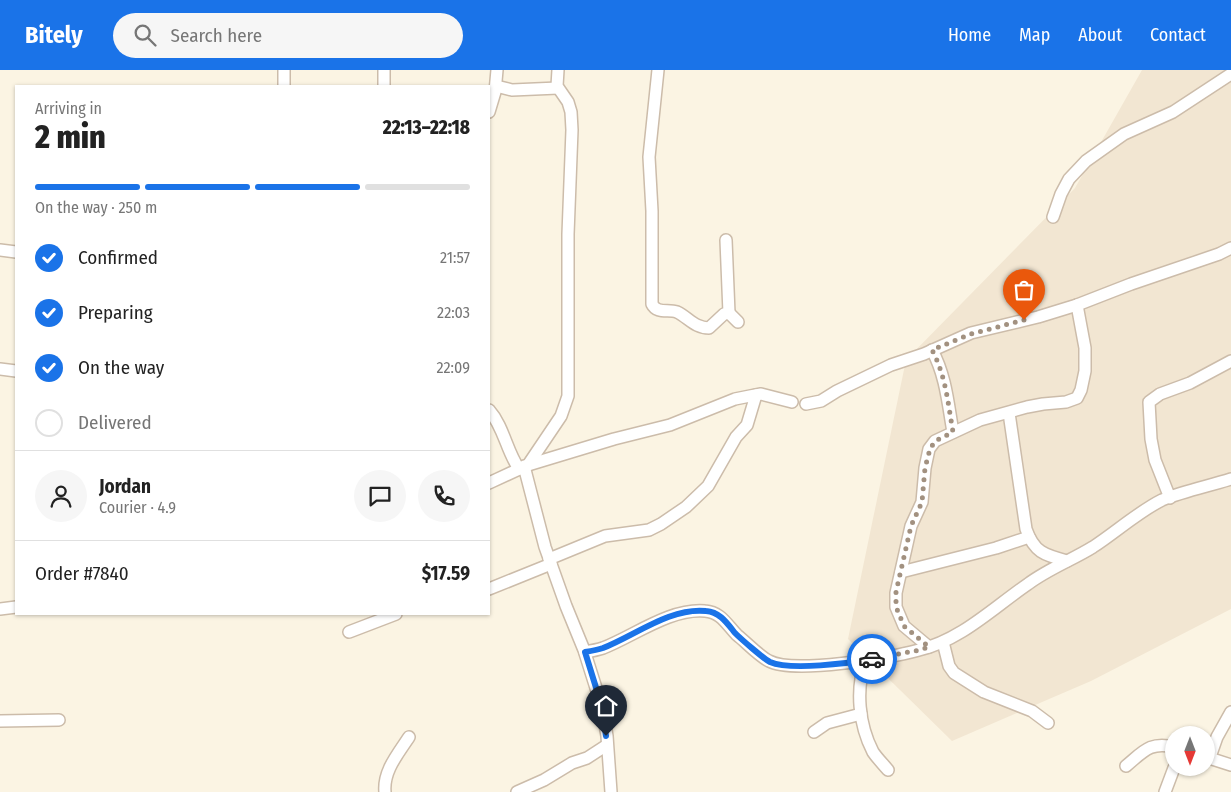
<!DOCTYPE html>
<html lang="en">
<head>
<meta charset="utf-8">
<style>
  body { margin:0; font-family:"Fira Sans Condensed",sans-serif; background:#f6f6f6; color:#222; height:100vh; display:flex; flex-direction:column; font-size:19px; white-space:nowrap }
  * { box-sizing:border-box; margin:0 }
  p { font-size:16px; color:#767676 }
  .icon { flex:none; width:28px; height:28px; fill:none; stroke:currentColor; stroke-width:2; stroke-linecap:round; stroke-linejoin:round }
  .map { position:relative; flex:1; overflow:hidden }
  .drawer { position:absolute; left:15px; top:15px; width:475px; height:530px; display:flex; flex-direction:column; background:#fff; border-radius:0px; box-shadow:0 1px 4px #0004 }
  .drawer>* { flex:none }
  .needle { width:32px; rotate:180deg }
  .fabs { position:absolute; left:1165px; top:656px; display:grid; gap:10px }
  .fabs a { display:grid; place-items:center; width:50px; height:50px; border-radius:50%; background:#fff; box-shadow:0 1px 4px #0004; font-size:25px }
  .pin { position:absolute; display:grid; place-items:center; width:42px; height:42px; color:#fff; margin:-51px -21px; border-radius:50% 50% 50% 0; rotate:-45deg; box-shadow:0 0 5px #0007 }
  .pin .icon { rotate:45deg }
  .courier { position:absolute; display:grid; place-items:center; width:50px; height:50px; margin:-25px; border:4px solid #1a73e8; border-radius:50%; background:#fff; color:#222; box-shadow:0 1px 6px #0007 }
  .head em { font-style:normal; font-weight:800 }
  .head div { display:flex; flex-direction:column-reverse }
  .head { display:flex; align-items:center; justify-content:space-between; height:85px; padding:0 20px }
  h1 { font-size:32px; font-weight:800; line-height:38px }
  .bar { display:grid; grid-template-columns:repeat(4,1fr); gap:8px 5px; align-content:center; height:60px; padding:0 20px }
  .bar i { height:6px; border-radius:4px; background:#e0e0e0 }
  .bar .selected { background:#1a73e8 }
  .bar p { grid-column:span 4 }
  .line { display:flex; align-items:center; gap:12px; padding:0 20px; border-top:1px solid #e0e0e0 }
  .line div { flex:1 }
  .round { display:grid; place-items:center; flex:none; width:52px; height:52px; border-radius:26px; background:#f6f6f6 }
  ol { padding:0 20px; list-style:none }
  li { display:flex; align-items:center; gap:15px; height:55px }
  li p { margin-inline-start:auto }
  li .icon { padding:5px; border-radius:50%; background:#1a73e8; color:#fff; stroke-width:4 }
  li:last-child { color:#767676 }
  li i { width:28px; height:28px; border:2px solid #e0e0e0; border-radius:50% }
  header { display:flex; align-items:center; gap:30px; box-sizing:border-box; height:70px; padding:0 25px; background:#1a73e8; color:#fff }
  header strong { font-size:24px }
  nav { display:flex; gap:28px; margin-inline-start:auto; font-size:18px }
  .search { width:350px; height:45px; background:#f6f6f6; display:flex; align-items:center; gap:12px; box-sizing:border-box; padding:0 18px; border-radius:28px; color:#767676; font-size:19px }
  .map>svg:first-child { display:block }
  .residential { fill:#f2e6d2 }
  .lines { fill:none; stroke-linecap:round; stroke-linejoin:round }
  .minor-casing { stroke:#ccbcaa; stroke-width:14 }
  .minor { stroke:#fff; stroke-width:11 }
  .done { stroke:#a29180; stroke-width:5; stroke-dasharray:0 9 }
  .route { stroke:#1a73e8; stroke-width:6 }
</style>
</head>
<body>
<header>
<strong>Bitely</strong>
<div class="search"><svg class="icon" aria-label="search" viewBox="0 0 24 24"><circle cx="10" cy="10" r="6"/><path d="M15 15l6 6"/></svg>Search here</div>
<nav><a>Home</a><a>Map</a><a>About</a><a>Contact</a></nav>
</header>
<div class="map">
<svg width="1231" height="722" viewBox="0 0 1231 722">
  <rect width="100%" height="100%" fill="#fbf4e3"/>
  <path class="residential" d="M1142 0H1231V539L1091 611 952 671 848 569 906 290 1075 118Z"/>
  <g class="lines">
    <defs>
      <g id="minor">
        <path d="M658 0 649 87 652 141V234C657 244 668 239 677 242 689 248 695 258 709 258L724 244 729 243 738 252"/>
        <path d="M284 16V0"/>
        <path d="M384 16V0"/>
        <path d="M496 16 512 20 558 18"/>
        <path d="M489 42 495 22 497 0"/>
        <path d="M1053 147 1061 124 1069 109 1086 91 1124 64 1173 42 1231 4"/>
        <path d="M726 170 729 243"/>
        <path d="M0 180 16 182"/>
        <path d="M932 280C946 306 948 334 953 362"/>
        <path d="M0 299 16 301"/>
        <path d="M806 334 821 331 837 321 891 295 924 284 971 263 1038 247 1077 235 1131 214 1219 184 1231 178"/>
        <path d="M489 340C504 357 506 380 519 399"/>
        <path d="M1009 343 1026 459C1034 482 1044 485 1067 491"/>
        <path d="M528 395 561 346 568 326V164L572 60 571 42 568 32 557 16 558 0"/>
        <path d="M524 396 545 477 566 536 584 580 602 637 607 666 611 722"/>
        <path d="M489 413 528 395 614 369 670 355 735 329 750 326 761 324 792 332"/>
        <path d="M1170 428 1155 390 1151 369 1149 332 1160 324 1190 313 1231 291"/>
        <path d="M549 489 605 466 649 460 661 454 686 437 708 416 736 367 747 355 756 325"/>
        <path d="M901 502 996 478 1029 467"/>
        <path d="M489 519 551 494"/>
        <path d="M0 539 16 537"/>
        <path d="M349 562 396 544"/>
        <path d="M943 572 949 596 954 603 984 622 1032 641 1048 653"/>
        <path d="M929 577 904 556 896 537V523L911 456 922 432 925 398 929 379 935 371 980 350 1027 337 1043 334 1066 332 1077 328 1081 320 1085 301V278L1077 235"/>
        <path d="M585 582C591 581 597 580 603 578 634 566 670 538 705 541 721 542 727 555 737 565 746 572 759 586 769 591 793 604 890 588 919 580 961 570 993 538 1028 514 1048 499 1072 490 1093 477 1116 462 1138 442 1162 430 1184 421 1209 416 1231 409"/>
        <path d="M866 590C855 619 859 655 873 682 877 688 883 694 888 700"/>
        <path d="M0 651 59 650"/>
        <path d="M814 662 827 653 861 644"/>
        <path d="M1206 687 1231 695"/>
        <path d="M1210 687 1217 667 1231 642"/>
        <path d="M1126 696C1143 682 1150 671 1174 677"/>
        <path d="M385 722C383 701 398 684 409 667"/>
        <path d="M517 722 544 710 572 693 587 688 607 675"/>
        <path d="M1165 722 1174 698"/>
      </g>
    </defs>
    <use href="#minor" class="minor-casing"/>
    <use href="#minor" class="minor"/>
  </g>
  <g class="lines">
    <path class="done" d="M872 589 920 580 929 577 904 556 896 537V522L911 456 922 432 925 398 930 379 935 371 953 362C948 334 946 306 932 280L971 264 1024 250"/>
    <path class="route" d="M606 666 602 637 585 582C591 581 597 580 603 578 634 566 671 537 706 541 720 542 727 553 735 563 741 569 764 589 770 592 791 601 849 593 872 589"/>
  </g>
</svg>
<div class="fabs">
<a><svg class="needle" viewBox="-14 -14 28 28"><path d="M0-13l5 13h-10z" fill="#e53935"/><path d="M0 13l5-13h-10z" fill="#767676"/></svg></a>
</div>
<div class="pin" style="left:1024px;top:250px;background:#ea580c"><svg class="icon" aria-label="bag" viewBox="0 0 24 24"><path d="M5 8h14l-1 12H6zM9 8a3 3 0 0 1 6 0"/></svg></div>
<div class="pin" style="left:606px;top:666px;background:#1f2937"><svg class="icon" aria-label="home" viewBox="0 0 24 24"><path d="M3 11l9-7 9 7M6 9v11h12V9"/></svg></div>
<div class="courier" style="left:872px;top:589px"><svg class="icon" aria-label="car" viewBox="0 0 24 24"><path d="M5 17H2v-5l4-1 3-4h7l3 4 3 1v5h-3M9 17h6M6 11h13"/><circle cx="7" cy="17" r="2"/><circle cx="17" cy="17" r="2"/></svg></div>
<section class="drawer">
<div class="head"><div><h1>2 min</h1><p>Arriving in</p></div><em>22:13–22:18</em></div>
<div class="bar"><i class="selected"></i><i class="selected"></i><i class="selected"></i><i></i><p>On the way · 250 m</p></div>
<ol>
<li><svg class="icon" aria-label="check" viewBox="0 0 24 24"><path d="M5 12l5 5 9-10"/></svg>Confirmed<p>21:57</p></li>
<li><svg class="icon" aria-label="check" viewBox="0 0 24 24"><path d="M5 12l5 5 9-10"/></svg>Preparing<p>22:03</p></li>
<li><svg class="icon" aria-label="check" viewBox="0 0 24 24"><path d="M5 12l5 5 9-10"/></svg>On the way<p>22:09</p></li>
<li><i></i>Delivered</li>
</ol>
<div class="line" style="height:90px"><a class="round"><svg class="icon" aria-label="person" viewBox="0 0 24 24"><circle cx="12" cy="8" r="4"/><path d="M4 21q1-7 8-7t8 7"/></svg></a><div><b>Jordan</b><p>Courier · 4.9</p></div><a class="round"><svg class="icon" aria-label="chat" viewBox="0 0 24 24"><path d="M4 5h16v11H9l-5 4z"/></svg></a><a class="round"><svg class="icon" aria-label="phone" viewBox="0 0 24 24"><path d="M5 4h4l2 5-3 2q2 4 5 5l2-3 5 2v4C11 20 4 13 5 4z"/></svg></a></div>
<div class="line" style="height:65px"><div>Order #7840</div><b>$17.59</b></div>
</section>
</div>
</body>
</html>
